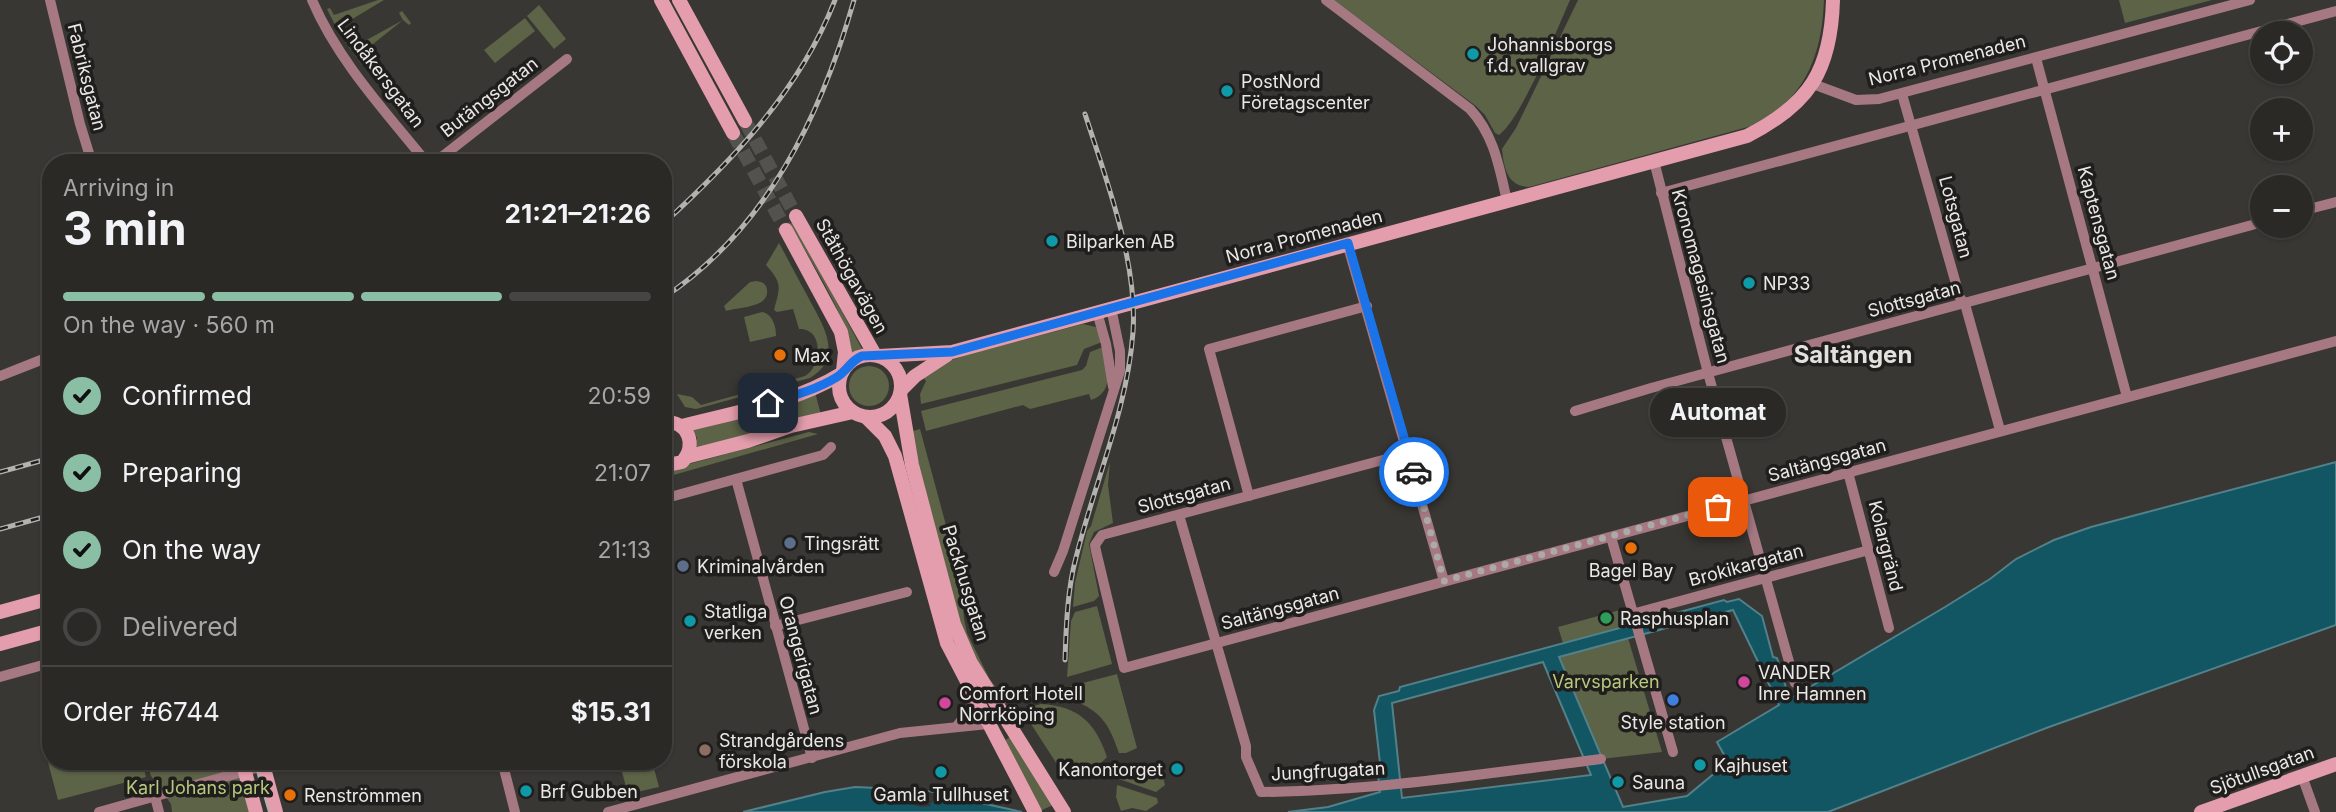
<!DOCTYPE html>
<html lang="en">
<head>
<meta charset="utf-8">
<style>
  body { margin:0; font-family:Inter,sans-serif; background:#33312e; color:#f1f3f6; height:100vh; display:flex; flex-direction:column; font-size:26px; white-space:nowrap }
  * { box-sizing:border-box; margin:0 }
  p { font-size:23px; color:#a6a6a7 }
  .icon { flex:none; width:38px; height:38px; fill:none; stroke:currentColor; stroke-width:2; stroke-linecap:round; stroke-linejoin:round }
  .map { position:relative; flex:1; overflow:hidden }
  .side { position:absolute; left:42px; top:154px; width:630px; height:616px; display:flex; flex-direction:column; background:#2b2926; border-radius:28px; box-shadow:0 2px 5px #0004,0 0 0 2px #474543 }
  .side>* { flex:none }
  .tools { position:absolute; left:2250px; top:21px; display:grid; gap:14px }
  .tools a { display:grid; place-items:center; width:63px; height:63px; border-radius:50%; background:#2b2926; box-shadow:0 2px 5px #0004,0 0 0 2px #474543; font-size:35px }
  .pin { position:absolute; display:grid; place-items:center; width:60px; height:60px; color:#fff; margin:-30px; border-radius:14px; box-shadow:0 4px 10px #0006 }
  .courier { position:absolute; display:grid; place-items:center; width:70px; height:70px; margin:-35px; border:5px solid #1a73e8; border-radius:50%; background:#fff; color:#222; box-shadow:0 2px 9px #0007 }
  .bubble { position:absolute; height:49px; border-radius:24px; background:#2b2926; box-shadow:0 2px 5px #0004,0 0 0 2px #474543; font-size:23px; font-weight:700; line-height:49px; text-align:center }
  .summary em { font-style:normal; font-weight:700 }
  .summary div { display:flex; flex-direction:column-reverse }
  .summary { display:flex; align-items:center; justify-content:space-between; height:119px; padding:0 21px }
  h1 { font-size:46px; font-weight:700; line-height:52px }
  .bar { display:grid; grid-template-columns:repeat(4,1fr); gap:10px 7px; align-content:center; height:84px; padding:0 21px }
  .bar i { height:9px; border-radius:5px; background:#474543 }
  .bar .current { background:#8abfa5 }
  .bar p { grid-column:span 4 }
  .line { display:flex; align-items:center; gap:18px; padding:0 21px; border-top:2px solid #474543 }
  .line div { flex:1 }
  ol { padding:0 21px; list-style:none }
  li { display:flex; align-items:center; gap:21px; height:77px }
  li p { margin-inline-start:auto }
  li .icon { padding:7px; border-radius:50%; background:#8abfa5; color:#111; stroke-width:4 }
  li:last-child { color:#a6a6a7 }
  li i { width:38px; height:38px; border:4px solid #474543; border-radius:50% }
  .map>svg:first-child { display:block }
  .green { fill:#5c6347 }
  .water { fill:#125563; stroke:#52818a; stroke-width:2; fill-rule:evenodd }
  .pier { fill:#393733 }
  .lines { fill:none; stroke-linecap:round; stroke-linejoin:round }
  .secondary-tunnel { stroke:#53524e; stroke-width:14; stroke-dasharray:14 7; stroke-linecap:butt }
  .street { stroke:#a67982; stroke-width:10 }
  .secondary { stroke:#e49dac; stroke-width:14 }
  .tram { stroke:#b3b2ae; stroke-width:2 }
  .rail-casing { stroke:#b3b2ae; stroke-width:5 }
  .rail { stroke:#1f1e1d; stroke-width:2.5; stroke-dasharray:8; stroke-linecap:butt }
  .done { stroke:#abaaa7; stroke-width:7; stroke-dasharray:0 12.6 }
  .route { stroke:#1a73e8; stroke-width:9 }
  .culture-dot { fill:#0f9aa8; stroke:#1f1e1d; stroke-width:2.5 }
  .food-dot { fill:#e8710a; stroke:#1f1e1d; stroke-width:2.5 }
  .service-dot { fill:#5c6f8a; stroke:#1f1e1d; stroke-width:2.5 }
  .leisure-dot { fill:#2e9e5b; stroke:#1f1e1d; stroke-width:2.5 }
  .hotel-dot { fill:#d1479c; stroke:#1f1e1d; stroke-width:2.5 }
  .shop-dot { fill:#3f7fe0; stroke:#1f1e1d; stroke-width:2.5 }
  .education-dot { fill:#8d6e63; stroke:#1f1e1d; stroke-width:2.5 }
  .labels { text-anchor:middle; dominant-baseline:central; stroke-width:7; stroke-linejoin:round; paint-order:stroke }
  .poi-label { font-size:18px; fill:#e9e8e5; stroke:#1f1e1d; text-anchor:start }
  .street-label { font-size:18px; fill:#e9e8e5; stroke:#1f1e1d }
  .park-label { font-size:18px; fill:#b7c87f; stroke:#1f1e1d }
  .district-label { font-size:24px; font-weight:bold; fill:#e3e1dc; stroke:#1f1e1d }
</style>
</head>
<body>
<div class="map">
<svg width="2336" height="812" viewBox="0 0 2336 812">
  <rect width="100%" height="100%" fill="#393733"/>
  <g class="green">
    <path d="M378 0H384L339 27 352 48 403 20 399 13 402 11 411 23 409 25 403 20 358 56 363 64 362 65 340 35 327 9 330 8 334 15Z"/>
    <path d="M1334 0H1570C1557 29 1522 118 1499 135L1495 133 1485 115 1476 106Z"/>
    <path d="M1578 0H1824C1822 54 1806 98 1755 125L1529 187C1507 186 1504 168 1502 149L1516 128Z"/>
    <path d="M2119 0H2212L2125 23Z"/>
    <path d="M539 5 566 39 554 49 527 16Z"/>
    <path d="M525 18 535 31 495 63 484 50Z"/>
    <path d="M793 221 861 347 864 351 852 353C849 320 807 255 790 224Z"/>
    <path d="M779 243C789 261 798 279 808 297 821 322 846 357 810 378L696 409 685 407 677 394 692 397 701 405 805 376C822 366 824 328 799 329L793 309 777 312 774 310C780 287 783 284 766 265Z"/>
    <path d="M757 281C763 282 768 285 767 293 766 308 737 307 726 311L724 306 750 282Z"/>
    <path d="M762 312C773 314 776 327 776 336L750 342 744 317Z"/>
    <path d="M1083 324 1096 327 1102 342 1084 349 1077 365 921 404 920 394 926 381 922 376 938 365 966 355Z"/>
    <path d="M1103 347C1106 368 1116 391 1091 400L1089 394 1030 409 1023 405 926 431 921 411 1082 370 1086 366 1090 352Z"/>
    <circle cx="869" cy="386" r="20"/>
    <path d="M815 392 821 415 696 450 697 438 691 427Z"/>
    <path d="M920 429 960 577 964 619 967 633 989 678 1006 701 1005 705 980 666 959 620 909 432Z"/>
    <path d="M809 432 818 434 663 478V471Z"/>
    <path d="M1110 462 1108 485 1113 523 1094 532 1089 544 1099 596 1094 601 1073 607 1075 583 1087 531 1091 526Z"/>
    <path d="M1097 606 1112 664 1067 677 1071 621 1075 612Z"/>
    <path d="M1620 610 1624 627 1563 643 1558 627Z"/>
    <path d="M1628 638 1662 752 1601 759 1559 657Z"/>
    <path d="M1117 674 1137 748 1126 753H1119C1113 737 1109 724 1096 713 1085 703 1070 702 1064 688Z"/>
    <path d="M1041 704C1078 706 1095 722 1107 757L1102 762 1064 775 1022 710Z"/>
    <path d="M1010 737 1053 805 1040 811 1004 741Z"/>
    <path d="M51 741V761H142L146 777 58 800 45 751Z"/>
    <path d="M146 761H236L249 812H172L171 804 151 776Z"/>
    <path d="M619 761H652L659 787 628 794Z"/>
    <path d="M1148 763 1162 773 1165 785 1156 792 1116 778V775L1127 764Z"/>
    <path d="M1117 785 1157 798 1158 803 1146 811 1132 808 1121 811 1116 797Z"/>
  </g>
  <g class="water">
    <path d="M2336 462V625L2049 727 1828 812H1288L1328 807 1380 792 1377 765 1380 763 1374 710 1379 696 1399 691 1400 687 1724 600 1727 602 1739 599 1762 616 1773 657 1777 658 1787 691 1793 697 1945 607 1990 579 2016 559 2054 540 2091 527ZM1733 610 1779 705 1717 742 1728 762 1687 796 1623 807 1559 657ZM1543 662 1591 775 1402 798 1392 703Z"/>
    <path d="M855 787 922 790 1022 812H743L825 792Z"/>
  </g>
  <path class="pier" d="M886 787 905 788 939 794 930 804 931 806 921 807 908 803Z"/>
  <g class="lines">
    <g class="secondary-tunnel">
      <path d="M745 121 796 216"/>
      <path d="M733 133 786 230"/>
    </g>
    <g class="street">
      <path d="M50 0 80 124 92 163"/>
      <path d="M312 0C338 61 386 112 427 163"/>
      <path d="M1326 0 1470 109C1494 135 1499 166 1507 201"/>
      <path d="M2036 58 2127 397"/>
      <path d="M1813 84 1856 100 1879 99 2250 0"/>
      <path d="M1902 94 1960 298 1965 304 2000 430"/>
      <path d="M1654 161 1708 373 1795 683"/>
      <path d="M434 163 567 59"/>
      <path d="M1661 193 2336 11"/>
      <path d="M2301 211 2336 202"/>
      <path d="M1347 243 1444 581"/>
      <path d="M1097 312 1106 344 1113 387"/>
      <path d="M0 376 51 356"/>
      <path d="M1575 411 1651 388 2263 222"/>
      <path d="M1409 453 1102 535 1095 545 1096 551 1124 668 2336 341"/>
      <path d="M1848 472 1889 628"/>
      <path d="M736 479 812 758"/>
      <path d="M1249 496 1209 349 1367 306"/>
      <path d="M663 499 823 455 831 447"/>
      <path d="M1179 515 1246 746V757L1261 792C1375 791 1488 773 1601 759"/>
      <path d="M1611 537 1673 752"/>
      <path d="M1054 572 1063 551 1120 371V351L1111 308"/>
      <path d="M1632 614 1869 550"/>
      <path d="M775 626 907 592"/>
      <path d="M0 677 50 663"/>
      <path d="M957 726 975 702"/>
      <path d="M502 761 515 812"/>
      <path d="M2302 776 2315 812"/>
      <path d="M155 797 159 812"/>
      <path d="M99 812 281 761"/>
      <path d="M608 812 900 733 988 724"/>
    </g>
    <g class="secondary">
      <path d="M661 0 733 133"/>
      <path d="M679 0 745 121"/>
      <path d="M796 216 875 355"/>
      <path d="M786 230 841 332 845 352 843 371"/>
      <circle cx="870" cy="386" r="31"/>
      <path d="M879 356 952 352 1747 136C1810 104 1831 70 1833 0"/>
      <path d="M901 390 915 376 947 355"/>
      <path d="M900 394 912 465 954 624 971 663 1064 812"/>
      <path d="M866 417 885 436 895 456 947 643 1035 812"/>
      <path d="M663 422C688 420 698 445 682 462L663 466"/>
      <path d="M682 426C735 412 794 403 841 374"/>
      <path d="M686 457 748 441 791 426 853 412"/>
      <path d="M0 612 51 598"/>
      <path d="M0 644 51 630"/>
      <path d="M242 761 256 812"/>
      <path d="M262 761 276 812"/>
      <path d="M2201 812 2336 764"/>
    </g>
    <path class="tram" d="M254 761 269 812"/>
    <defs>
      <g id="rail">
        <path d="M663 224C733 160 800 90 835 0"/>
        <path d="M663 298C766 230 821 116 854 0"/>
        <path d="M0 472 51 458"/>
        <path d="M0 529 51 515"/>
        <path d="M1065 660C1066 630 1067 600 1073 570 1091 490 1127 414 1133 332 1138 263 1106 179 1085 114"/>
      </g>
    </defs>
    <use href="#rail" class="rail-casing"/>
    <use href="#rail" class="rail"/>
  </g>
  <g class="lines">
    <path class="done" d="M1414 472 1444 581 1718 507"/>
    <path class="route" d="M768 403C792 396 816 390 837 377 847 371 850 361 862 356L952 352 1348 243 1414 472"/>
  </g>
  <g class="culture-dot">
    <circle cx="1473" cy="54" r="7"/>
    <circle cx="1227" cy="91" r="7"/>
    <circle cx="1052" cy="241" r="7"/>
    <circle cx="1749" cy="283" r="7"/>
    <circle cx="690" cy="621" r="7"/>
    <circle cx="1700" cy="765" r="7"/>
    <circle cx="1177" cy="769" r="7"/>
    <circle cx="941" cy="772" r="7"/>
    <circle cx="1618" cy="782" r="7"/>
    <circle cx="526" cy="791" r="7"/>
  </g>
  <g class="food-dot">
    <circle cx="780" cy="355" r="7"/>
    <circle cx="1631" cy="548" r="7"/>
    <circle cx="290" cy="795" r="7"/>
  </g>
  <g class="service-dot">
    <circle cx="790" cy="543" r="7"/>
    <circle cx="683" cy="566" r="7"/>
  </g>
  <circle class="leisure-dot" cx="1606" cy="618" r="7"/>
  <g class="hotel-dot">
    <circle cx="1744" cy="682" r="7"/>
    <circle cx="945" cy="703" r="7"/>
  </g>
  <circle class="shop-dot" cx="1673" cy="700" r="7"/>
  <circle class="education-dot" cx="705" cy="750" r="7"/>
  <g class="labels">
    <g class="poi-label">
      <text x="1487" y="44">Johannisborgs<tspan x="1487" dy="21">f.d. vallgrav</tspan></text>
      <text x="1241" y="81">PostNord<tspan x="1241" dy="21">Företagscenter</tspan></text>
      <text x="1066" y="241">Bilparken AB</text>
      <text x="1763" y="283">NP33</text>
      <text x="794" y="355">Max</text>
      <text x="804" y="543">Tingsrätt</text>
      <text x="697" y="566">Kriminalvården</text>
      <text x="1631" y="570" text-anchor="middle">Bagel Bay</text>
      <text x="704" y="611">Statliga<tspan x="704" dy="21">verken</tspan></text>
      <text x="1620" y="618">Rasphusplan</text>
      <text x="1758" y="672">VANDER<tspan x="1758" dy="21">Inre Hamnen</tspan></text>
      <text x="959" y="693">Comfort Hotell<tspan x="959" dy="21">Norrköping</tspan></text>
      <text x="1673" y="722" text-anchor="middle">Style station</text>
      <text x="719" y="740">Strandgårdens<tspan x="719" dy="21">förskola</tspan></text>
      <text x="1714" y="765">Kajhuset</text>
      <text x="1163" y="769" text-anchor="end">Kanontorget</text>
      <text x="1632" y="782">Sauna</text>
      <text x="540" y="791">Brf Gubben</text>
      <text x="941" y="794" text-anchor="middle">Gamla Tullhuset</text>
      <text x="304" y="795">Renströmmen</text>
    </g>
    <g class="street-label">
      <text transform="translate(1947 60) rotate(-14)">Norra Promenaden</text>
      <text transform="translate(381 73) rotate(53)">Lindåkersgatan</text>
      <text transform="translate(87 77) rotate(76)">Fabriksgatan</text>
      <text transform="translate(489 97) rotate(-38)">Butängsgatan</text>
      <text transform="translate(1956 217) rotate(75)">Lotsgatan</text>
      <text transform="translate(2099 223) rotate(75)">Kaptensgatan</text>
      <text transform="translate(1304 236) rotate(-15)">Norra Promenaden</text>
      <text transform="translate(852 276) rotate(61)">Ståthögavägen</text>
      <text transform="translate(1701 276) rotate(75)">Kronomagasinsgatan</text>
      <text transform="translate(1914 299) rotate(-15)">Slottsgatan</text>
      <text transform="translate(1827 460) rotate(-15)">Saltängsgatan</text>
      <text transform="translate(1184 495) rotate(-15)">Slottsgatan</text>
      <text transform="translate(1886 546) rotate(76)">Kolargränd</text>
      <text transform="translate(1746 565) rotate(-15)">Brokikargatan</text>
      <text transform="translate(966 583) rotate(73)">Packhusgatan</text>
      <text transform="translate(1280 608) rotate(-15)">Saltängsgatan</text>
      <text transform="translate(801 655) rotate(75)">Orangerigatan</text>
      <text transform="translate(2262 770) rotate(-20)">Sjötullsgatan</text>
      <text transform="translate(1328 771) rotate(-3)">Jungfrugatan</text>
    </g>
    <g class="park-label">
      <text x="1606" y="681">Varvsparken</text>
      <text x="198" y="787">Karl Johans park</text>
    </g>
    <g class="district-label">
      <text x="1853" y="354">Saltängen</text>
    </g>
  </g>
</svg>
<div class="tools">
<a><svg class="icon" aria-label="locate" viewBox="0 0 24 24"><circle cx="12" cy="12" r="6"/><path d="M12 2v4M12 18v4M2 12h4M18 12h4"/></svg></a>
<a>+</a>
<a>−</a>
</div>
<div class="pin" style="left:1718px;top:507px;background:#ea580c"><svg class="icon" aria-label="bag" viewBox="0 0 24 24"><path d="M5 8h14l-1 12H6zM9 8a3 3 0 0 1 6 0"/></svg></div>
<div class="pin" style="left:768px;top:403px;background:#1f2937"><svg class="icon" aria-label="home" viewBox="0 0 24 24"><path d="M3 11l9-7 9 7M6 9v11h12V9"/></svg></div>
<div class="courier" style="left:1414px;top:472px"><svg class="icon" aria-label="car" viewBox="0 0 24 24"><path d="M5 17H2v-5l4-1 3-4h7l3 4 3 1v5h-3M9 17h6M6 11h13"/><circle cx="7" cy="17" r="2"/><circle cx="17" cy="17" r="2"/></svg></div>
<div class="bubble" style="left:1650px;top:388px;width:136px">Automat</div>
<section class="side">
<div class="summary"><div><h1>3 min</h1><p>Arriving in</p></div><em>21:21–21:26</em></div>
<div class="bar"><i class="current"></i><i class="current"></i><i class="current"></i><i></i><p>On the way · 560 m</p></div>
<ol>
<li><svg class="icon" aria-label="check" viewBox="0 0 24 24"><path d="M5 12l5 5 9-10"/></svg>Confirmed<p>20:59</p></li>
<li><svg class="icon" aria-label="check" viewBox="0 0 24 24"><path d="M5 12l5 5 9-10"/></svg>Preparing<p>21:07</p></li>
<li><svg class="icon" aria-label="check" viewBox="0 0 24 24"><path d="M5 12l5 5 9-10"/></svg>On the way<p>21:13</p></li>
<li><i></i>Delivered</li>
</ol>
<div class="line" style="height:91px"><div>Order #6744</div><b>$15.31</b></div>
</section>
</div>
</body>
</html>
